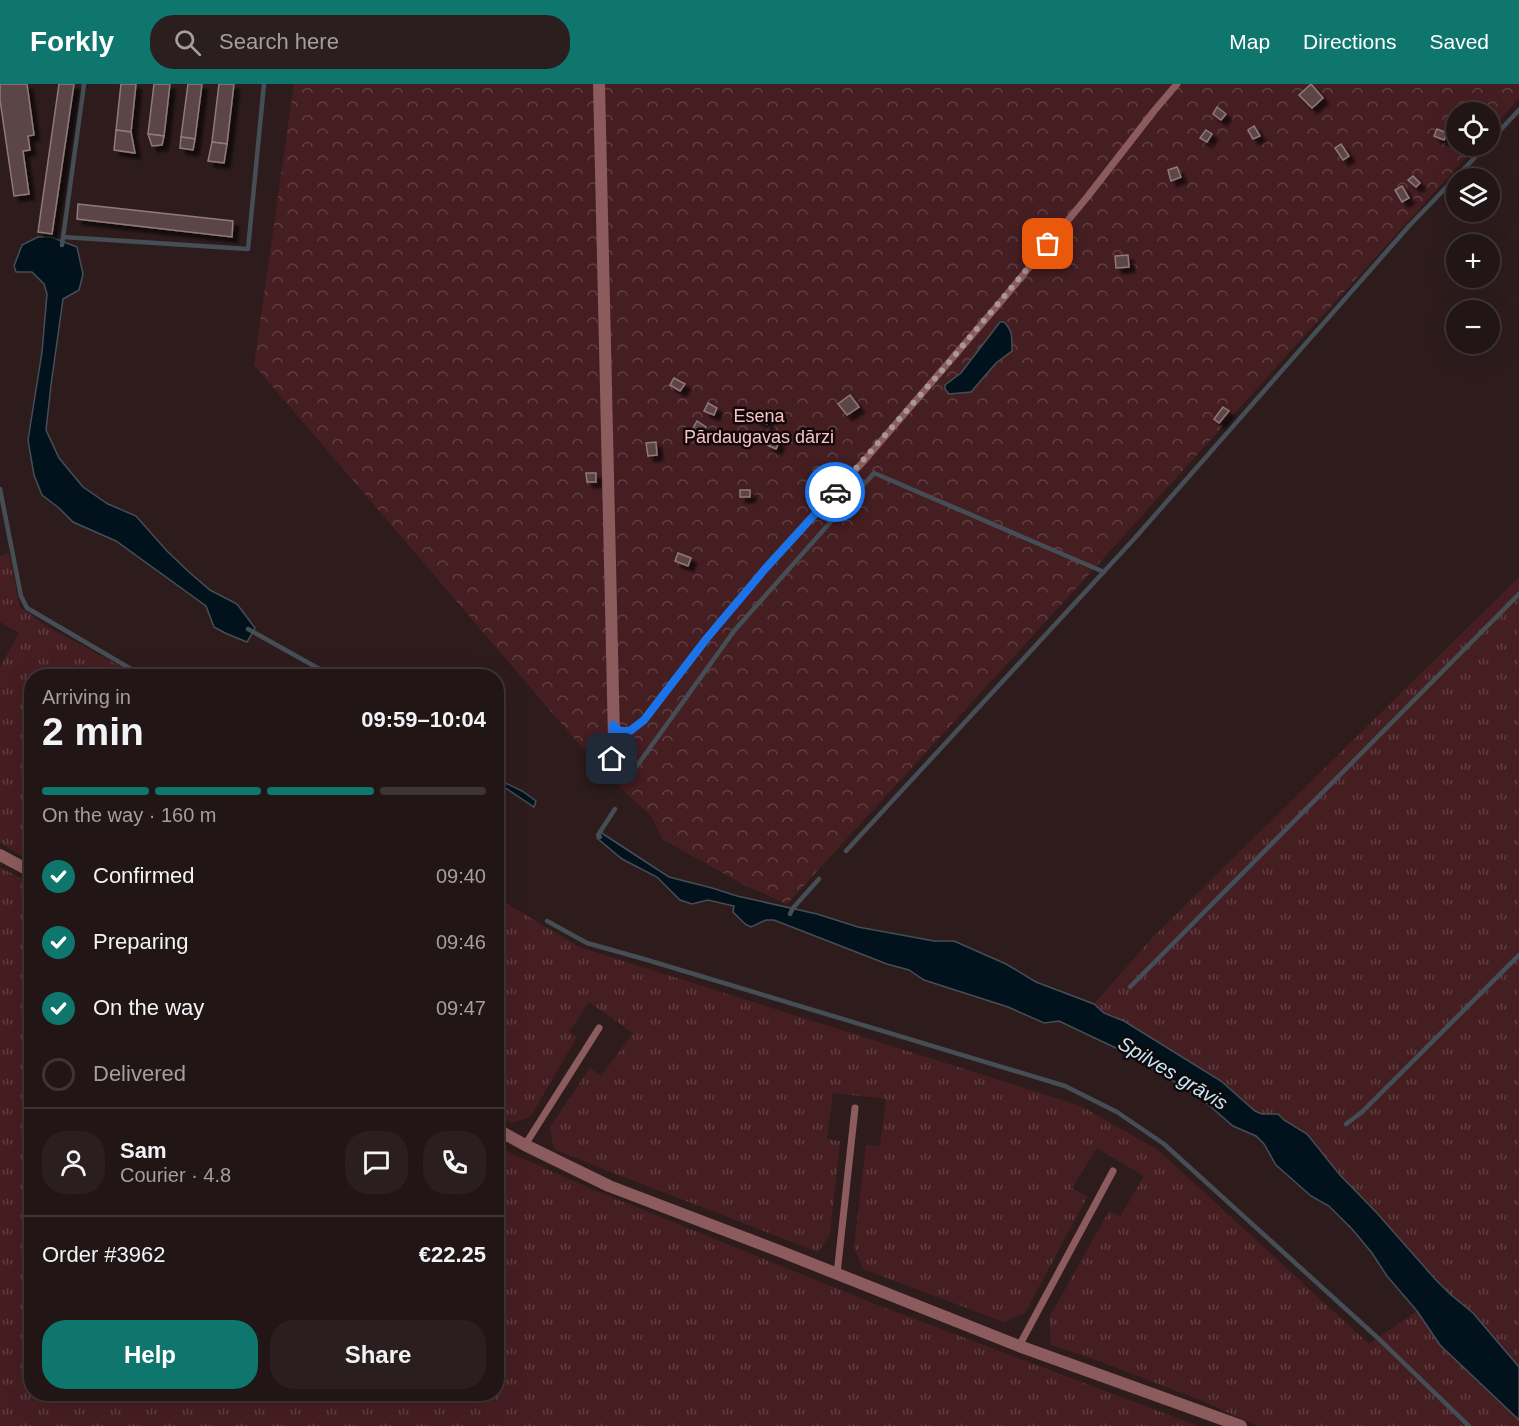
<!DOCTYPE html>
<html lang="en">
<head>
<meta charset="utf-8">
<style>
  body { margin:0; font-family:Helvetica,sans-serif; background:#2a1e1f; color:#f1f3f6; height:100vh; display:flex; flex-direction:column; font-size:22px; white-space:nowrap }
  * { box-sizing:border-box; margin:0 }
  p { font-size:20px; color:#a29fa1 }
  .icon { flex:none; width:33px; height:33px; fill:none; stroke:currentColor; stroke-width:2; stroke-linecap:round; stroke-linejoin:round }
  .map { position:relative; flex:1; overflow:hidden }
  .drawer { position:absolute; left:24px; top:585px; width:480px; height:732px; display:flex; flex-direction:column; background:#221516; border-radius:24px; box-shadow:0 6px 24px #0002,0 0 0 2px #3f3435 }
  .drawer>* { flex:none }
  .fabs { position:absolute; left:1446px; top:18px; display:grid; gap:12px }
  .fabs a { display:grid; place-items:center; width:54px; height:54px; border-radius:50%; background:#221516; box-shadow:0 6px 24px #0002,0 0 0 2px #3f3435; font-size:30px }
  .pin { position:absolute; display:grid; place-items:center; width:51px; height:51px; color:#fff; margin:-26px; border-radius:12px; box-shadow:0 3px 9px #0006 }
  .courier { position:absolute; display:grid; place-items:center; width:60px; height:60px; margin:-30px; border:4px solid #1a73e8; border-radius:50%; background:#fff; color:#222; box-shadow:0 2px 8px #0007 }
  .head em { font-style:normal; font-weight:700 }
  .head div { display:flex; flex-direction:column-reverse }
  .head { display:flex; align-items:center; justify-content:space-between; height:102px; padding:0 18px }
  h1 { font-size:39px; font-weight:700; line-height:45px }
  .bar { display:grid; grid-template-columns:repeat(4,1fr); gap:9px 6px; align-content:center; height:72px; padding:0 18px }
  .bar i { height:8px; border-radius:4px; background:#3f3435 }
  .bar .active { background:#0f766e }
  .bar p { grid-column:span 4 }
  .line { display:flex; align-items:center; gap:15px; padding:0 18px; border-top:2px solid #3f3435 }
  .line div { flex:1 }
  .round { display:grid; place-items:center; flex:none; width:63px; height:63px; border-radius:24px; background:#2a1e1f }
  ol { padding:0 18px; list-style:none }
  li { display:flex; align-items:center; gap:18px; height:66px }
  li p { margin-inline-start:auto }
  li .icon { padding:6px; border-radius:50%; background:#0f766e; color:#fff; stroke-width:4 }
  li:last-child { color:#a29fa1 }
  li i { width:33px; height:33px; border:3px solid #3f3435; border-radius:50% }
  .action { display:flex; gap:12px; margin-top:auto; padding:12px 18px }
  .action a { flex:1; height:69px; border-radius:24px; background:#0f766e; color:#fff; font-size:24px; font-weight:700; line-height:69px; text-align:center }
  .action a+a { background:#2a1e1f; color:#f1f3f6 }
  header { display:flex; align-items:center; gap:36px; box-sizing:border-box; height:84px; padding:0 30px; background:#0f766e; color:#fff }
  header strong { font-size:28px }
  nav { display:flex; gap:33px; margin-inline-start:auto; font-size:21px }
  .search { width:420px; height:54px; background:#2a1e1f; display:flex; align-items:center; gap:15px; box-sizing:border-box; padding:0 21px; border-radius:24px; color:#a29fa1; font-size:22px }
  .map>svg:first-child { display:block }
  .grass { fill:url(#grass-tufts) }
  .park { fill:url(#park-crowns) }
  .water { fill:#01121c; stroke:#464e55; stroke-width:1.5 }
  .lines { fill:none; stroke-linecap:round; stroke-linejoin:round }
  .stream { stroke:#464e55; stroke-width:4.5 }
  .building { fill:#5b4546; stroke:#91797a; stroke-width:1.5; filter:url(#shadow) }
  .lane { stroke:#8c5b5e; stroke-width:7 }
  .street { stroke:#8c5b5e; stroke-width:12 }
  .done { stroke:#a69798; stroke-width:6; stroke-dasharray:0 10.8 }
  .route { stroke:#1a73e8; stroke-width:8 }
  .labels { text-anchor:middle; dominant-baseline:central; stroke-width:5; stroke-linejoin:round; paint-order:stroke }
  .park-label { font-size:18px; fill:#fbc0c3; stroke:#110909 }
  .water-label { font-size:20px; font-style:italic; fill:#c3e7fa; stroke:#110909 }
</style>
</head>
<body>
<header>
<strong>Forkly</strong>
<div class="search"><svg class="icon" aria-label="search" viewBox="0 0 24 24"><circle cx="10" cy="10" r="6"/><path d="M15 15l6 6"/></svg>Search here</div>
<nav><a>Map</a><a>Directions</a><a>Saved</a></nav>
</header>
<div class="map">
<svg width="1519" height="1342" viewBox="0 0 1519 1342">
  <defs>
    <pattern id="grass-tufts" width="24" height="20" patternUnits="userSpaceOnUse" patternTransform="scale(1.5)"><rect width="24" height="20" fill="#451e22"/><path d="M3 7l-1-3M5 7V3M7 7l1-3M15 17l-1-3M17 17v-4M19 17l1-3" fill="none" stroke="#603e42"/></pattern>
    <pattern id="park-crowns" width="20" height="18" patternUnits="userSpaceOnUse" patternTransform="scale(1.5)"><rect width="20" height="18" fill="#451e22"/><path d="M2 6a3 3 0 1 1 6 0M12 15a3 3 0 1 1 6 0" fill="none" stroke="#603e42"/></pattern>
    <filter id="shadow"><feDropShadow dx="5.5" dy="5.5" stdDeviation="1.5" flood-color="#0009"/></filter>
  </defs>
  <rect width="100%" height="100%" fill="#2e1c1d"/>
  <g class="grass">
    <path d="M9 469 20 524 28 528 44 541 138 592H32L31 777 0 759V583L19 549 0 538V472Z"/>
    <path d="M1519 493V1283L1436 1196 1376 1128 1340 1091 1307 1050 1284 1036 1278 1030H1262L1255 1027 1221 997 1124 937 1104 929 1094 920 1153 853Z"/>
    <path d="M0 783 31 800 32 1310H496L497 1063 594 1106 870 1218 1198 1342H0Z"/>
    <path d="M496 813 579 863 1081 1022 1158 1066 1369 1260 1417 1227 1440 1261 1519 1336V1342H1257L1205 1318 1091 1274 1051 1261 1049 1234 1109 1127 1120 1133 1144 1092 1097 1064 1072 1104 1087 1113 1025 1229 1004 1238 863 1185 854 1163 866 1061 880 1062 886 1015 833 1009 827 1055 840 1057 830 1150 818 1168 593 1081 554 1065 550 1043 590 984 601 992 633 949 589 918 569 948 577 953 530 1033 512 1039 497 1031Z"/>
  </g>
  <path class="park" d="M294 0H1519V14L1490 47V28H1456V62H1476L1081 499 787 820 744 801 662 755 652 733 625 708 579 660 254 281Z"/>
  <g class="water">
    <path d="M38 153H51L77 163 83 190 79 206 63 215 51 301 46 346 59 374 83 403 108 420 136 432 167 467 190 489 210 506 237 520 255 544 247 558 225 549 214 543 206 522 116 457 73 438 59 424 42 411 34 391 28 356 42 268 47 210 44 200 32 188H16L14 182 22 161Z"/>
    <path d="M1000 238H1004C1013 247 1012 254 1012 267L996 279 971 308 949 310 945 305V301L961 289Z"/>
    <path d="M497 695 522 707 536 717 534 723 507 705 497 701Z"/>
    <path d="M600 748 669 793 712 804 737 812 817 830 858 843 934 857H954L1006 880 1036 898 1094 920 1104 929 1124 937 1221 997 1255 1027 1262 1030H1278L1284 1036 1307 1050 1340 1091 1376 1128 1436 1196 1450 1210 1473 1229 1519 1283V1336L1440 1261 1417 1227 1387 1192 1372 1169 1352 1145 1329 1122 1311 1112 1276 1081 1264 1060 1256 1052 1233 1042 1202 1015 1137 974 1059 937 1044 939 1008 923 924 896 909 886 887 880 774 836H766L751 843 745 840 733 828 734 822 708 816 692 820 680 816 657 793 622 775 597 754Z"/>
  </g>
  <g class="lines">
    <g class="stream">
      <path d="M1490 57 1519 26"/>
      <path d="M63 153 248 165 264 0"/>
      <path d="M62 161 84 0"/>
      <path d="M0 405 21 512 27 524 143 592"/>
      <path d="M248 545 332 592"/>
      <path d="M634 686 734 547 874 389 1104 488"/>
      <path d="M600 753 598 751 615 725"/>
      <path d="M846 767 1134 455 1409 142 1486 62"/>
      <path d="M496 804 503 808"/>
      <path d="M790 830 793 824 819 795"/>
      <path d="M547 837 587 859 644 875 1065 1002 1117 1028 1164 1060 1379 1255 1469 1342"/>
      <path d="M1130 903 1519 510"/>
      <path d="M1346 1040 1362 1028 1519 871"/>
    </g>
  </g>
  <g class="building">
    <path d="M0 0H27L34 51 28 52 30 66 23 67 29 110 14 112 0 16Z"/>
    <path d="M59 0H74L52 150 38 148Z"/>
    <path d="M121 0H136L131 48 116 46Z"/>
    <path d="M154 0H170L164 52 148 50Z"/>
    <path d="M188 0H202L195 55 181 53Z"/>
    <path d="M219 0H234L227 60 212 58Z"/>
    <path d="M1311 0 1323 14 1312 24 1299 11Z"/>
    <path d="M1217 23 1226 30 1221 36 1213 30Z"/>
    <path d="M1254 42 1260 52 1253 55 1248 46Z"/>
    <path d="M1437 45 1447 49 1444 56 1434 52Z"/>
    <path d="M116 46 131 48 135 69 114 66Z"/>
    <path d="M1206 46 1212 50 1207 58 1200 54Z"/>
    <path d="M148 50 164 52 162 61 152 62Z"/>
    <path d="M181 53 195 55 193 66 180 64Z"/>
    <path d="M212 58 227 60 224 79 208 77Z"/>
    <path d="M1341 60 1349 72 1343 76 1335 64Z"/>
    <path d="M1177 83 1181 93 1171 97 1168 86Z"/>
    <path d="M1413 92 1420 99 1416 103 1408 96Z"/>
    <path d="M1402 102 1409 114 1402 118 1395 106Z"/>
    <path d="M78 120 233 137 232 153 77 135Z"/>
    <path d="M1128 171 1129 183 1116 184 1115 172Z"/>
    <path d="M674 294 685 300 680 307 670 301Z"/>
    <path d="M850 311 859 323 847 331 838 320Z"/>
    <path d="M708 319 717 324 714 331 704 327Z"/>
    <path d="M1223 323 1229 327 1219 339 1214 335Z"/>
    <path d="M758 327 770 332 767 340 755 335Z"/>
    <path d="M697 337 706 343 702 350 693 344Z"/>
    <path d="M770 354 779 358 776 365 767 361Z"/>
    <path d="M656 358 657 371 648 372 646 359Z"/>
    <path d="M586 389H596V398H587Z"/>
    <rect x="740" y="406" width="10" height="7"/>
    <path d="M678 469 691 474 688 482 675 477Z"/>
  </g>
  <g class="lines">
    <g class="lane">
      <path d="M613 641 620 647H629L644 636 707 554 765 485 863 378 1004 214 1088 112 1154 27 1177 0"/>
      <path d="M525 1061 599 944"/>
      <path d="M837 1190 855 1024"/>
      <path d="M1019 1262 1113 1087"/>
    </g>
    <g class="street">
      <path d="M599 0 614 654 612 675"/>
      <path d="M0 771 32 788"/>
      <path d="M496 1045 525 1061 609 1102 782 1168 1019 1262 1241 1342"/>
    </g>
  </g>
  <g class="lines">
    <path class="done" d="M835 408 945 283 1048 160"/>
    <path class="route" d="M612 675 613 641 620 647H630L644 636 707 554 765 485 835 408"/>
  </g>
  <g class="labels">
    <g class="park-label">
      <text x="759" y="332">Esena<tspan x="759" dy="21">Pārdaugavas dārzi</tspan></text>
    </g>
    <g class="water-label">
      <text transform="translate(1173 989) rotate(31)">Spilves grāvis</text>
    </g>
  </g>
</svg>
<div class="fabs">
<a><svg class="icon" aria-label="locate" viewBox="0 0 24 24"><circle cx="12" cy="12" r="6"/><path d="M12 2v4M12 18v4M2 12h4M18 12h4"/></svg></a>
<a><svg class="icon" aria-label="layers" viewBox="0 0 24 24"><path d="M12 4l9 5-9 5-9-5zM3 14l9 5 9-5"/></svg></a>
<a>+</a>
<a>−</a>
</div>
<div class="pin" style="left:1048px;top:160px;background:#ea580c"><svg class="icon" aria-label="bag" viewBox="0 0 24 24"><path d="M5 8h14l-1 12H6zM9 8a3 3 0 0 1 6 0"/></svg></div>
<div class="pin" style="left:612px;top:675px;background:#1f2937"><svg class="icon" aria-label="home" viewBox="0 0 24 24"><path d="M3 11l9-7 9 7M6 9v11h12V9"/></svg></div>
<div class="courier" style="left:835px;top:408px"><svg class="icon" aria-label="car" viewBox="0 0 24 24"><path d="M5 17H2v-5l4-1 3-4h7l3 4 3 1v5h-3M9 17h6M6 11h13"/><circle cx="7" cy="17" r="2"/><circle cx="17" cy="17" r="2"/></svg></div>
<section class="drawer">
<div class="head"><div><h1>2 min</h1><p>Arriving in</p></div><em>09:59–10:04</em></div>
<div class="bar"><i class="active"></i><i class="active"></i><i class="active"></i><i></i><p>On the way · 160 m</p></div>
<ol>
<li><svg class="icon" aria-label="check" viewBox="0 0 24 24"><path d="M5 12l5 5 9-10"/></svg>Confirmed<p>09:40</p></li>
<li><svg class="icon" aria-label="check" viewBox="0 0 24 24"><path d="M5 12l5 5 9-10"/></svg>Preparing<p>09:46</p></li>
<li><svg class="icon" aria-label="check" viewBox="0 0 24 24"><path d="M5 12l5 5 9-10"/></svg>On the way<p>09:47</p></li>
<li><i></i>Delivered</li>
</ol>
<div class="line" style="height:108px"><a class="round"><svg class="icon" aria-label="person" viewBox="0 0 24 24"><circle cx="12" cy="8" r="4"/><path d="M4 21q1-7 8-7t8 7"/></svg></a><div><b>Sam</b><p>Courier · 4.8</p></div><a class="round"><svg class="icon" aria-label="chat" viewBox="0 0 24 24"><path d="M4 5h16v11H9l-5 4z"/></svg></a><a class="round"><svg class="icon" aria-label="phone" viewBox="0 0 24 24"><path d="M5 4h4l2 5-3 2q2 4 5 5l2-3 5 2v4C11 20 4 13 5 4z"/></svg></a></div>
<div class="line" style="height:78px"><div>Order #3962</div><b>€22.25</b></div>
<div class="action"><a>Help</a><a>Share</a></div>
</section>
</div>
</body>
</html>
